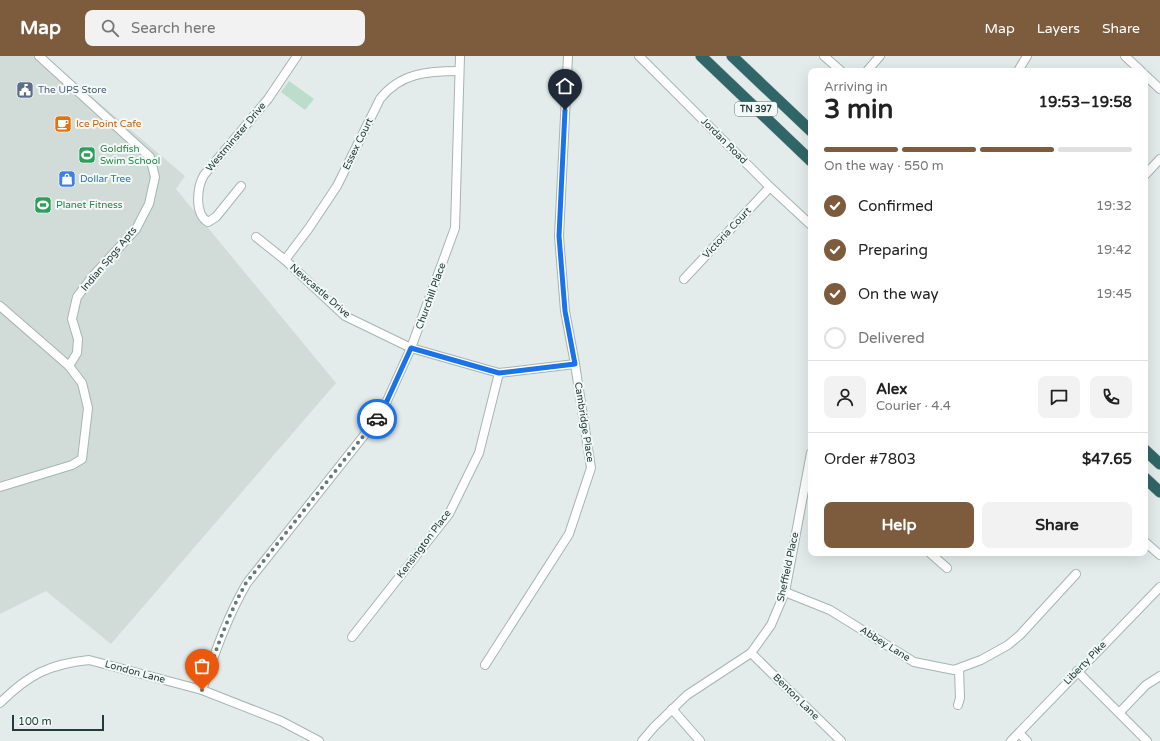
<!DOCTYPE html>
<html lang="en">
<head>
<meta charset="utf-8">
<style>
  body { margin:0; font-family:"Varela Round",sans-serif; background:#f2f2f2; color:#222; height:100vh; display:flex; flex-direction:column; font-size:15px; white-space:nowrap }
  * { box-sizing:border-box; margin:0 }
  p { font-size:13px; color:#767676 }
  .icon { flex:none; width:22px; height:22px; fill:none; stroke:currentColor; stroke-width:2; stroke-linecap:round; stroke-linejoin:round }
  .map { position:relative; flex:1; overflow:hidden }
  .panel { position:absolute; left:808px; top:12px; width:340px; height:488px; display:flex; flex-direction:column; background:#fff; border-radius:8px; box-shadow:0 4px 16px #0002 }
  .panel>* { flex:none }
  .scale { position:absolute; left:12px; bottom:10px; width:92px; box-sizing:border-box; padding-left:4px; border:2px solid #233c3b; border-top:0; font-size:11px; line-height:14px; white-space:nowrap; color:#233c3b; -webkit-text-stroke:3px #f3f9f7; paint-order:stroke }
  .pin { position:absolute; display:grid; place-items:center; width:34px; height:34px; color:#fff; margin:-41px -17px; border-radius:50% 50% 50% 0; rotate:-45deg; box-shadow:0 0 4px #0007 }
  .pin .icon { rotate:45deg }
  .courier { position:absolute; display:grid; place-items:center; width:40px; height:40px; margin:-20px; border:3px solid #1a73e8; border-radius:50%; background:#fff; color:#222; box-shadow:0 1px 5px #0007 }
  .overview em { font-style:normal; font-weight:700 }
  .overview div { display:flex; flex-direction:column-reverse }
  .overview { display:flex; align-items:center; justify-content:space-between; height:68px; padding:0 16px }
  h1 { font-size:26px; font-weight:700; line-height:30px }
  .bar { display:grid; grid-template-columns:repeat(4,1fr); gap:6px 4px; align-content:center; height:48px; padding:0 16px }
  .bar i { height:5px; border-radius:3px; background:#e0e0e0 }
  .bar .selected { background:#7d5c3e }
  .bar p { grid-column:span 4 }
  .line { display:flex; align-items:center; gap:10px; padding:0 16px; border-top:1px solid #e0e0e0 }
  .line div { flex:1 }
  .round { display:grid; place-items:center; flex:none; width:42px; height:42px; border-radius:8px; background:#f2f2f2 }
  ol { padding:0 16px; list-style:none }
  li { display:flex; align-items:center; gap:12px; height:44px }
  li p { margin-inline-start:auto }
  li .icon { padding:4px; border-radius:50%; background:#7d5c3e; color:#fff; stroke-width:4 }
  li:last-child { color:#767676 }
  li i { width:22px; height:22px; border:2px solid #e0e0e0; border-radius:50% }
  .button { display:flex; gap:8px; margin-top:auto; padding:8px 16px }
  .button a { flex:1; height:46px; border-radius:8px; background:#7d5c3e; color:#fff; font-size:16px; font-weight:700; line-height:46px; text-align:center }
  .button a+a { background:#f2f2f2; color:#222 }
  header { display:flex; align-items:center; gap:24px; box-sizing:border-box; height:56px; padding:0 20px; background:#7d5c3e; color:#fff }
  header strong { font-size:19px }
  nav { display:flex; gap:22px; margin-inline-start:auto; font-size:14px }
  .search { width:280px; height:36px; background:#f2f2f2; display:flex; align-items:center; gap:10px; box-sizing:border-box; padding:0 14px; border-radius:8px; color:#767676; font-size:15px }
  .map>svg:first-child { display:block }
  .built { fill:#d1dcd9 }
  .green { fill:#bcdccc }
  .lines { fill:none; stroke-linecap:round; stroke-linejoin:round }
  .minor-casing { stroke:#a6b4b2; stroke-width:10 }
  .highway-casing { stroke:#c1c8c8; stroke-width:12 }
  .minor { stroke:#fff; stroke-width:8 }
  .highway { stroke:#306667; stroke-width:11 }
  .done { stroke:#667a78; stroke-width:4; stroke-dasharray:0 7.2 }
  .route { stroke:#1a73e8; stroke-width:5 }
  .labels { text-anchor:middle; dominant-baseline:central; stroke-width:4; stroke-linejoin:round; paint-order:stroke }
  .shield { fill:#f3f9f7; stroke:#617573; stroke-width:1 }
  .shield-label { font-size:9px; font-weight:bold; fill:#233c3b }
  .service-label { font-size:10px; fill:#4e5e75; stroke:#f3f9f7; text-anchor:start }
  .food-label { font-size:10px; fill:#c56008; stroke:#f3f9f7; text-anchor:start }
  .street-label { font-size:10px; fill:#233c3b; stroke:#f3f9f7 }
  .leisure-label { font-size:10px; fill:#27864d; stroke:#f3f9f7; text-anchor:start }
  .shop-label { font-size:10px; fill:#366cbe; stroke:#f3f9f7; text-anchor:start }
</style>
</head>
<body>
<header>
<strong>Map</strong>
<div class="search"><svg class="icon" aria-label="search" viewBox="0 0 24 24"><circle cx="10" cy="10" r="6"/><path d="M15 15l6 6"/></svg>Search here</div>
<nav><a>Map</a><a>Layers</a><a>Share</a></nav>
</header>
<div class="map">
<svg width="1160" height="685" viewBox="0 0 1160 685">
  <rect width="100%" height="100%" fill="#e3ecea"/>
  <path class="built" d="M0 0H44L185 120 176 133 336 327 111 588 46 535 0 558Z"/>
  <path class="green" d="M289 25 314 43 305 54 281 36Z"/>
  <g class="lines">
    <defs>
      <g id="minor">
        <path d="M39 0 150 101 155 121 149 148 136 173 93 220 77 241 72 263 78 283 77 297 69 310"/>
        <path d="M639 0 770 131 811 169"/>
        <path d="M824 0 841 15"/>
        <path d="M1125 0 1141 15"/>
        <path d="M867 15 880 0"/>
        <path d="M1018 15 1027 0"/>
        <path d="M1145 19 1160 33"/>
        <path d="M1145 119 1160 103"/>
        <path d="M241 130 216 161 208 166C194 158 197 131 204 119L268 43 297 0"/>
        <path d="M256 181 285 204 345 260 411 292 499 317 575 308"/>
        <path d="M285 204 309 172 337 130 380 43C400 17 428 15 459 15"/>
        <path d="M684 223 770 131"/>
        <path d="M0 250 69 310 82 327 88 352 82 403 72 409 0 431"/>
        <path d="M1145 486 1160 499"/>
        <path d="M930 497 947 512"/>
        <path d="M785 536 830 554 914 606 954 614 981 604 1008 589 1020 579 1076 518"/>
        <path d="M352 581 449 458 479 397 499 317"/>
        <path d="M751 597 841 685"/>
        <path d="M485 609 569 478 591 412 575 308 565 255 559 180 568 0"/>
        <path d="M1077 615 1147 685"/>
        <path d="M202 634C215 597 227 561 247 527L381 358 411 292 455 172 460 0"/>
        <path d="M0 647C28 619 49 608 89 604L202 634 281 665 319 685"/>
        <path d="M958 649 960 642 959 613"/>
        <path d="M672 653 700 685"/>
        <path d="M1120 656 1146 629 1160 620"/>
        <path d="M1019 677 1027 685"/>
        <path d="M642 685 654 671 687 639 751 597 771 569 785 536 811 397"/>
        <path d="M1011 685 1160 531"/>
      </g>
      <g id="highway">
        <path d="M701 0 811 105"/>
        <path d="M732 0 811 75"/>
        <path d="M1145 394 1160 408"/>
        <path d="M1145 422 1160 436"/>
      </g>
    </defs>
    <use href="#minor" class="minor-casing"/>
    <use href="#highway" class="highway-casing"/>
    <use href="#minor" class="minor"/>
    <use href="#highway" class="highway"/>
  </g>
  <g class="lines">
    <path class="done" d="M202 634C215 597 227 561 246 527L377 363"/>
    <path class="route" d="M377 363 381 358 411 292 499 317 575 308 565 255 559 180 565 54"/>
  </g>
  <defs>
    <symbol id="civic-square" viewBox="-11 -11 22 22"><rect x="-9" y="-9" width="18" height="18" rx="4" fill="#5c6f8a" stroke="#f3f9f7"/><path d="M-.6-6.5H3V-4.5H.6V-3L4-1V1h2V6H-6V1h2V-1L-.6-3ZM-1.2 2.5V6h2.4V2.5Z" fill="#fff"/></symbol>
    <symbol id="cafe-square" viewBox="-11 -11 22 22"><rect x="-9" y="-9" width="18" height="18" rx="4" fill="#e8710a" stroke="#f3f9f7"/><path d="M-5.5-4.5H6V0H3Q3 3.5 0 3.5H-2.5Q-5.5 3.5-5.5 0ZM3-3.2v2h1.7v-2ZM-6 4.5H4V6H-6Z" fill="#fff"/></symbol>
    <symbol id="stadium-square" viewBox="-11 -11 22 22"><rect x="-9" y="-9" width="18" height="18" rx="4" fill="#2e9e5b" stroke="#f3f9f7"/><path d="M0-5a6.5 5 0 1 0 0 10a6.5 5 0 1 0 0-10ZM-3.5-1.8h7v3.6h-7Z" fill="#fff"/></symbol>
    <symbol id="shop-square" viewBox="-11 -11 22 22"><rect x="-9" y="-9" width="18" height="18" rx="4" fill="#3f7fe0" stroke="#f3f9f7"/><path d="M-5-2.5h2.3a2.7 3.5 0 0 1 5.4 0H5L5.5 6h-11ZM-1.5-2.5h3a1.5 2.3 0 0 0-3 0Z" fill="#fff"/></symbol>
  </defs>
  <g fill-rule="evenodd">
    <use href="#civic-square" x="15" y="24" width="20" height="20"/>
    <use href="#cafe-square" x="53" y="58" width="20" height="20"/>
    <use href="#stadium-square" x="77" y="89" width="20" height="20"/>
    <use href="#shop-square" x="57" y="113" width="20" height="20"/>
    <use href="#stadium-square" x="33" y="139" width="20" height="20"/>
  </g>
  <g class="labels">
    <rect class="shield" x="735" y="46" width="42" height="14" rx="3"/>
    <g class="shield-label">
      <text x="756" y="53">TN 397</text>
    </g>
    <g class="service-label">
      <text x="38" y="34">The UPS Store</text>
    </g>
    <g class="food-label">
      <text x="76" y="68">Ice Point Cafe</text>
    </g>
    <g class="street-label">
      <text transform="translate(236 81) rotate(-50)">Westminster Drive</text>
      <text transform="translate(724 85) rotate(45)">Jordan Road</text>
      <text transform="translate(358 88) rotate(-64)">Essex Court</text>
      <text transform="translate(727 177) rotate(-47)">Victoria Court</text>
      <text transform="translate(109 203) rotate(-50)">Indian Spgs Apts</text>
      <text transform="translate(320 235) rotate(41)">Newcastle Drive</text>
      <text transform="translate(431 240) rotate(-70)">Churchill Place</text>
      <text transform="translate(584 366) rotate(81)">Cambridge Place</text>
      <text transform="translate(424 488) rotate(-53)">Kensington Place</text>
      <text transform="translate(788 511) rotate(-78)">Sheffield Place</text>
      <text transform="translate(885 588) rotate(32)">Abbey Lane</text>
      <text transform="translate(1085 607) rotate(-46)">Liberty Pike</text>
      <text transform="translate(135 616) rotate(15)">London Lane</text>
      <text transform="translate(796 641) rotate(45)">Benton Lane</text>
    </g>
    <g class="leisure-label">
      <text x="100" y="93">Goldfish<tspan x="100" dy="12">Swim School</tspan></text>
      <text x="56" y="149">Planet Fitness</text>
    </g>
    <g class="shop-label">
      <text x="80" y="123">Dollar Tree</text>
    </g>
  </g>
</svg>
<div class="scale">100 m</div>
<div class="pin" style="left:202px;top:634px;background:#ea580c"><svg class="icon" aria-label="bag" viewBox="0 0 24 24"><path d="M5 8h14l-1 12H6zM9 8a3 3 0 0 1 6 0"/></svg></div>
<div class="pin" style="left:565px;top:54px;background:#1f2937"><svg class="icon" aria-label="home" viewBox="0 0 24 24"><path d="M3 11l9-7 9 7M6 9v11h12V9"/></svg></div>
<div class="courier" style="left:377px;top:363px"><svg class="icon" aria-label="car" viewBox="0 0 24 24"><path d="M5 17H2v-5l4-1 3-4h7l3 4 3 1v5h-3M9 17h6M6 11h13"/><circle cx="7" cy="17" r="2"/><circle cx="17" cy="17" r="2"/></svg></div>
<section class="panel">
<div class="overview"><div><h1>3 min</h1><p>Arriving in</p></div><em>19:53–19:58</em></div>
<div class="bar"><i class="selected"></i><i class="selected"></i><i class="selected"></i><i></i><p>On the way · 550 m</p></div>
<ol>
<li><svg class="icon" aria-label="check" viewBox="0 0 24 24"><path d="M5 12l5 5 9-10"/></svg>Confirmed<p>19:32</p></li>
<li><svg class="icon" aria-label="check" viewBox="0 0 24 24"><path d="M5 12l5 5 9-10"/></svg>Preparing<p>19:42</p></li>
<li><svg class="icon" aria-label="check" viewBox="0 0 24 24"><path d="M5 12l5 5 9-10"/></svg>On the way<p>19:45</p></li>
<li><i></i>Delivered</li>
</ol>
<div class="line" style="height:72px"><a class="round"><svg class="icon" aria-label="person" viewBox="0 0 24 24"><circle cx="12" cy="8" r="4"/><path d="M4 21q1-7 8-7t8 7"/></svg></a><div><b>Alex</b><p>Courier · 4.4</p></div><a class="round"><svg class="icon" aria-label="chat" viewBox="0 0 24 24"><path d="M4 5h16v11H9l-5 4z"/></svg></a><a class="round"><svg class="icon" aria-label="phone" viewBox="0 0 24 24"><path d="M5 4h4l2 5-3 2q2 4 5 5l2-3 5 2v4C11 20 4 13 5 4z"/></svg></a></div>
<div class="line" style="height:52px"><div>Order #7803</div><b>$47.65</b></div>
<div class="button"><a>Help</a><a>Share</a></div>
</section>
</div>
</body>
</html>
